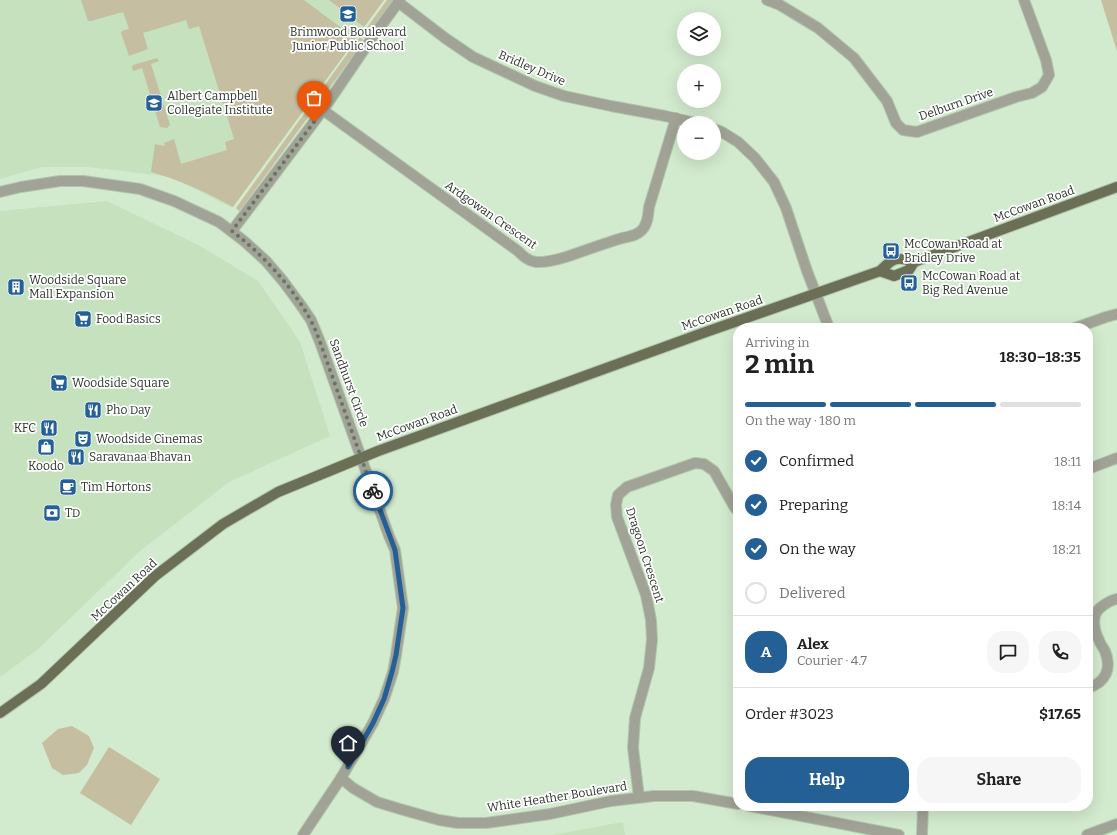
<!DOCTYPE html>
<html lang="en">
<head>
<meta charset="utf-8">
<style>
  body { margin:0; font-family:Bitter,serif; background:#f6f6f6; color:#222; height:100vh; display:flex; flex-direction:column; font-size:15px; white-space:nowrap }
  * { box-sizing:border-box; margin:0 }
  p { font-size:13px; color:#767676 }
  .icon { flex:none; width:22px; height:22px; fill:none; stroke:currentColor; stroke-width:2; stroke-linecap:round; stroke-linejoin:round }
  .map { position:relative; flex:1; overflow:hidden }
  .panel { position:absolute; left:733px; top:323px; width:360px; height:488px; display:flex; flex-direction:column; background:#fff; border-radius:16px; box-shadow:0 4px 16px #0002 }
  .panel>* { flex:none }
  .fabs { position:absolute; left:677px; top:12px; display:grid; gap:8px }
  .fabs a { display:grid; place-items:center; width:44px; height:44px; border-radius:50%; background:#fff; box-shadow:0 4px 16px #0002; font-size:20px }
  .pin { position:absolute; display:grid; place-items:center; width:34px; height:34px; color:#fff; margin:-41px -17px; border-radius:50% 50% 50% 0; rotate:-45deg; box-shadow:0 0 4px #0007 }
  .pin .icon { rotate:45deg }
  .courier { position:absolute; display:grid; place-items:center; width:40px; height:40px; margin:-20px; border:3px solid #245f96; border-radius:50%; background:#fff; color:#222; box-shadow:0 1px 5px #0007 }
  .summary em { font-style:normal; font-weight:700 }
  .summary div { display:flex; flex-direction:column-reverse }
  .summary { display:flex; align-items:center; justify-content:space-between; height:68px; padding:0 12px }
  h1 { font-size:26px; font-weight:700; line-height:30px }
  .bar { display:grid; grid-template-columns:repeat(4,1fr); gap:6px 4px; align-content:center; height:48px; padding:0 12px }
  .bar i { height:5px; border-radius:3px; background:#e0e0e0 }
  .bar .selected { background:#245f96 }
  .bar p { grid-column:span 4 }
  .line { display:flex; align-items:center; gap:10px; padding:0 12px; border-top:1px solid #e0e0e0 }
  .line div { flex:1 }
  .round { display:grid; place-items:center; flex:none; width:42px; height:42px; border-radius:16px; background:#f6f6f6 }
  ol { padding:0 12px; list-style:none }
  li { display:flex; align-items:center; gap:12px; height:44px }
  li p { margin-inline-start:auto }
  li .icon { padding:4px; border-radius:50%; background:#245f96; color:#fff; stroke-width:4 }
  li:last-child { color:#767676 }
  li i { width:22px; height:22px; border:2px solid #e0e0e0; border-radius:50% }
  .cta { display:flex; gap:8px; margin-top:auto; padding:8px 12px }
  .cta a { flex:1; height:46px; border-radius:16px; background:#245f96; color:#fff; font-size:16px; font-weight:700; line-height:46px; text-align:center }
  .cta a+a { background:#f6f6f6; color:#222 }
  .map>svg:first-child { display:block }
  .built { fill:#c5e1be }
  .green { fill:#c5bea0 }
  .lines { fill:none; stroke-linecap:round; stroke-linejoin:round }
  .minor-casing { stroke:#b1c6ad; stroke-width:12 }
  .major-casing { stroke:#b1c6ad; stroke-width:12 }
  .minor { stroke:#a0a395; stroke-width:10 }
  .major { stroke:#6a6f56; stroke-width:10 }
  .done { stroke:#677564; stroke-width:4; stroke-dasharray:0 7.2 }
  .route { stroke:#245f96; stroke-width:5 }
  .labels { text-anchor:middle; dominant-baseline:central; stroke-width:3.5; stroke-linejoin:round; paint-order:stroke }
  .poi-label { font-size:12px; fill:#2d362b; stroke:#fff; text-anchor:start }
  .street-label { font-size:12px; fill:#2d362b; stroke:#fff }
</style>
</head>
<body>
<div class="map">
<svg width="1117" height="835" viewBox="0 0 1117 835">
  <rect width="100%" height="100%" fill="#d2eacd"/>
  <g class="built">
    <path d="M0 0H384L232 208 172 177 89 167H42L0 179Z"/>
    <path d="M107 201 200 246 258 281 300 342 330 436 229 482 140 551 37 650 0 677V211Z"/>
    <path d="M623 822 625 835H552Z"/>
  </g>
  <g class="green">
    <path d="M81 0H304L356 39 233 207C206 192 180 180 151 172L155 144 165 146 164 143 174 139 181 164 227 150 225 142 234 139 199 26 189 29 186 20 143 33 148 49 129 56 121 33 122 31 129 29 123 12 91 21H88Z"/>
    <path d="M329 0H384L364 27Z"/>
    <path d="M387 0H394L373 29H366Z"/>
    <path d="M1101 0H1117V51Z"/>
    <path d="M361 35 363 42 241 209 239 211 236 208Z"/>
    <path d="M157 58 159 61 151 64 170 125 167 128 160 127 142 68 133 71 132 67 133 65Z"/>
    <path d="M72 726 89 736 94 748 87 765 79 773 63 775 52 768 42 743 58 729Z"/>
    <path d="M109 747 160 779 131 825 80 793Z"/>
  </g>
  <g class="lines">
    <defs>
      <g id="minor">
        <path d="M767 0 780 5 818 28 854 58 887 101 896 123 903 130 917 132 1016 97 1032 93 1042 87 1049 75 1046 60 1024 0"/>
        <path d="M398 2 445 38 473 57 535 86 564 96 611 106 665 116 696 123"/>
        <path d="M323 110 338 121 518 251C523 256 528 261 536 262 547 263 559 259 569 256 586 250 603 244 619 239 628 236 635 237 642 230 648 224 648 215 649 207L676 118"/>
        <path d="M714 129 722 132 738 142 755 158 774 182 786 208 807 271 829 328"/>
        <path d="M0 192 21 187 60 181H83L140 189 174 201 219 222 244 241 266 261 283 281 300 304 311 320 320 342 389 536 395 550 403 608 396 655 393 672 384 699 373 723 341 778 303 835"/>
        <path d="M232 231 323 110 372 38 400 0"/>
        <path d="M1075 328 1106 317 1117 314"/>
        <path d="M1088 469 1117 458"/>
        <path d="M1088 688C1106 682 1112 669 1105 651 1103 647 1100 644 1099 640 1094 631 1091 615 1100 608 1105 604 1111 600 1117 599"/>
        <path d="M341 778 353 788 377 802 400 809 439 820 458 823H486L550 814 611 801 654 796H693L738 804"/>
        <path d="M639 797 633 748 635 718 649 668 652 640 651 620 646 595 617 517 616 505 618 495 627 487 695 463 704 464 714 471 735 508 738 511"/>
        <path d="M749 806 899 835"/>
        <path d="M922 835 923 806"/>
        <path d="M1087 835 1117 824"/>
      </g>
      <g id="major">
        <path d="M880 271 894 276 909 270 914 262"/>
        <path d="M0 713 41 684 155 576 223 524 278 492 378 451 703 333 880 271C893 258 896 256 914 262L1117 187"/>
      </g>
    </defs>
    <use href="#minor" class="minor-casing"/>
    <use href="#major" class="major-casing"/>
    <use href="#minor" class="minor"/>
    <use href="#major" class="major"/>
  </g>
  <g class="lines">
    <path class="done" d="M314 122 232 231C263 255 291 285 310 319 314 326 317 334 320 342L373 491"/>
    <path class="route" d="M348 767 373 723 384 699 392 672 396 655 403 608 395 550 373 491"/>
  </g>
  <defs>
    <symbol id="school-square" viewBox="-11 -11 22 22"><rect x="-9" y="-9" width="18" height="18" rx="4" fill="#245f96" stroke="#fff"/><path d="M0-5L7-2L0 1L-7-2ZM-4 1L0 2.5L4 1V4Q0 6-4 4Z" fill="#fff"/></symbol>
    <symbol id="bus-square" viewBox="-11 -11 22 22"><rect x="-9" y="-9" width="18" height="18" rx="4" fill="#245f96" stroke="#fff"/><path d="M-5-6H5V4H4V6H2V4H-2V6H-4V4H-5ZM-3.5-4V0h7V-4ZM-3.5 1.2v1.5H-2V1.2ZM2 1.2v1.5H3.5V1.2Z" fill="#fff"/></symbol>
    <symbol id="building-square" viewBox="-11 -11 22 22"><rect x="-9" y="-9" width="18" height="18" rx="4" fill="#245f96" stroke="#fff"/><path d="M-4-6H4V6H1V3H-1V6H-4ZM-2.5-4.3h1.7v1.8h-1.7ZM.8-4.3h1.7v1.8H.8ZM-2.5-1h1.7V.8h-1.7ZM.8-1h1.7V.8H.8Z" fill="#fff"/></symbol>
    <symbol id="supermarket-square" viewBox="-11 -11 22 22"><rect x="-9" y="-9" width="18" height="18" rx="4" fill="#245f96" stroke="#fff"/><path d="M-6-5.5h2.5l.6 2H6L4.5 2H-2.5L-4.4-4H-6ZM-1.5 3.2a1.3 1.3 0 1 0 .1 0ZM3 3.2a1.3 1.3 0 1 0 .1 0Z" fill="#fff"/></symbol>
    <symbol id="restaurant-square" viewBox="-11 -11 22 22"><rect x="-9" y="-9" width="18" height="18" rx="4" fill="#245f96" stroke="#fff"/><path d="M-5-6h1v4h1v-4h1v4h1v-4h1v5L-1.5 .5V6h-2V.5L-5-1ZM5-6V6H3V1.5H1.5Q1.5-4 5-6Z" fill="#fff"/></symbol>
    <symbol id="theatre-square" viewBox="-11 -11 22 22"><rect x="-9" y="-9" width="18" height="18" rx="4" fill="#245f96" stroke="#fff"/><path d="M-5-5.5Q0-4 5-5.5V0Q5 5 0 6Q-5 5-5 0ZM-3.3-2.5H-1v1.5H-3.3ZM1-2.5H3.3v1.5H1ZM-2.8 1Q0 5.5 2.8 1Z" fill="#fff"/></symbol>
    <symbol id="shop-square" viewBox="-11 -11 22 22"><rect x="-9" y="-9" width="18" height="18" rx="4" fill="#245f96" stroke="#fff"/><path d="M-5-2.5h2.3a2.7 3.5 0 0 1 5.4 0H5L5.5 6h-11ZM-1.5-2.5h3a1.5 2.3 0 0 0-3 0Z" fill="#fff"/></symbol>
    <symbol id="cafe-square" viewBox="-11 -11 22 22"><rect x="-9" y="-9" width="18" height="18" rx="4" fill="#245f96" stroke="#fff"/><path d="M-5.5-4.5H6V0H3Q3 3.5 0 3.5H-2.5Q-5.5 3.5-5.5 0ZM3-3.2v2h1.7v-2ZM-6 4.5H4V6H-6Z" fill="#fff"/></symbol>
    <symbol id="bank-square" viewBox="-11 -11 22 22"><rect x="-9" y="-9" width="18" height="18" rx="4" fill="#245f96" stroke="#fff"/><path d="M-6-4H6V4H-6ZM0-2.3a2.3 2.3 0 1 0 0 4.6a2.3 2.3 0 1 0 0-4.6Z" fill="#fff"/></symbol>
  </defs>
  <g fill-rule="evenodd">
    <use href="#school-square" x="338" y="4" width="20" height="20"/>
    <use href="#school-square" x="144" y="93" width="20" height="20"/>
    <use href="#bus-square" x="881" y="241" width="20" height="20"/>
    <use href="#bus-square" x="899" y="273" width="20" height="20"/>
    <use href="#building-square" x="6" y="277" width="20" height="20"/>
    <use href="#supermarket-square" x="73" y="309" width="20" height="20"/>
    <use href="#supermarket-square" x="49" y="373" width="20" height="20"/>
    <use href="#restaurant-square" x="83" y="400" width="20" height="20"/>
    <use href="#restaurant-square" x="39" y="418" width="20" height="20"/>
    <use href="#theatre-square" x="73" y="429" width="20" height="20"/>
    <use href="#shop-square" x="36" y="437" width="20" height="20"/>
    <use href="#restaurant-square" x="66" y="447" width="20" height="20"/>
    <use href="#cafe-square" x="58" y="477" width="20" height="20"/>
    <use href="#bank-square" x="42" y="503" width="20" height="20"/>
  </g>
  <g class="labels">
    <g class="poi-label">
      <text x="348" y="32" text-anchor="middle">Brimwood Boulevard<tspan x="348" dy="14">Junior Public School</tspan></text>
      <text x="167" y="96">Albert Campbell<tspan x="167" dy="14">Collegiate Institute</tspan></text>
      <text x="904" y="244">McCowan Road at<tspan x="904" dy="14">Bridley Drive</tspan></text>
      <text x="922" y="276">McCowan Road at<tspan x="922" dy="14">Big Red Avenue</tspan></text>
      <text x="29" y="280">Woodside Square<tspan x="29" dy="14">Mall Expansion</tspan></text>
      <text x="96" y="319">Food Basics</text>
      <text x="72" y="383">Woodside Square</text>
      <text x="106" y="410">Pho Day</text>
      <text x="36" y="428" text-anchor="end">KFC</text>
      <text x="96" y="439">Woodside Cinemas</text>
      <text x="89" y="457">Saravanaa Bhavan</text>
      <text x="46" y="466" text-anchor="middle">Koodo</text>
      <text x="81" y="487">Tim Hortons</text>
      <text x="65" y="513">TD</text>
    </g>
    <g class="street-label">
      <text transform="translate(532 68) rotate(23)">Bridley Drive</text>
      <text transform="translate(956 104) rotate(-19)">Delburn Drive</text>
      <text transform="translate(1034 204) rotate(-20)">McCowan Road</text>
      <text transform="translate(491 215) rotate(35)">Ardgowan Crescent</text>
      <text transform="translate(722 313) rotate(-19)">McCowan Road</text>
      <text transform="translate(349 383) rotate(70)">Sandhurst Circle</text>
      <text transform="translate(417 423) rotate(-20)">McCowan Road</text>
      <text transform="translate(645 555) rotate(72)">Dragoon Crescent</text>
      <text transform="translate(124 590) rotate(-43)">McCowan Road</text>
      <text transform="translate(557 797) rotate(-9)">White Heather Boulevard</text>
    </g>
  </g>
</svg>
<div class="fabs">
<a><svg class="icon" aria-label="layers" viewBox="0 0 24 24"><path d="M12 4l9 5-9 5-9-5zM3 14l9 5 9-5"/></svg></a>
<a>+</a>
<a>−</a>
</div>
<div class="pin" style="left:314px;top:122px;background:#ea580c"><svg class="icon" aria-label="bag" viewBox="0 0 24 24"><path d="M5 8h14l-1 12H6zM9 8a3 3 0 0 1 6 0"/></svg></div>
<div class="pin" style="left:348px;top:767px;background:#1f2937"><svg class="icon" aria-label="home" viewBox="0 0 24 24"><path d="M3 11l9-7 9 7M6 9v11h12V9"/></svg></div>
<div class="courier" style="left:373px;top:491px"><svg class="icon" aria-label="bike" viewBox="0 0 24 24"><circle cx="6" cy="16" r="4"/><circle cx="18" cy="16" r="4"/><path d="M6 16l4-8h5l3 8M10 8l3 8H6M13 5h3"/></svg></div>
<section class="panel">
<div class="summary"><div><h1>2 min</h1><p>Arriving in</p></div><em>18:30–18:35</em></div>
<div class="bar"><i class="selected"></i><i class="selected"></i><i class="selected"></i><i></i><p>On the way · 180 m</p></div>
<ol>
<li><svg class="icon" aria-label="check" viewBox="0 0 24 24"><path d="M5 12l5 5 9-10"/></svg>Confirmed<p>18:11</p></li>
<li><svg class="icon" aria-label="check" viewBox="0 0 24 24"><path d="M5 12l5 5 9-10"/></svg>Preparing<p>18:14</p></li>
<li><svg class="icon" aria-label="check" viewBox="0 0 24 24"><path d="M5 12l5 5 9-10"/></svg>On the way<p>18:21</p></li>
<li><i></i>Delivered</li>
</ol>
<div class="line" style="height:72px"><b class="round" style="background:#245f96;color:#fff">A</b><div><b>Alex</b><p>Courier · 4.7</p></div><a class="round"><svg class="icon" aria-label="chat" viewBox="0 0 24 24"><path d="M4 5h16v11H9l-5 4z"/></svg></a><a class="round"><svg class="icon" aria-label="phone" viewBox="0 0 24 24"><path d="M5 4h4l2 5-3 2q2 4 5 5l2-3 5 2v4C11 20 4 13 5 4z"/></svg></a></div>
<div class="line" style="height:52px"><div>Order #3023</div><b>$17.65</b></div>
<div class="cta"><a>Help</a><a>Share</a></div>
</section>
</div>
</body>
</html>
